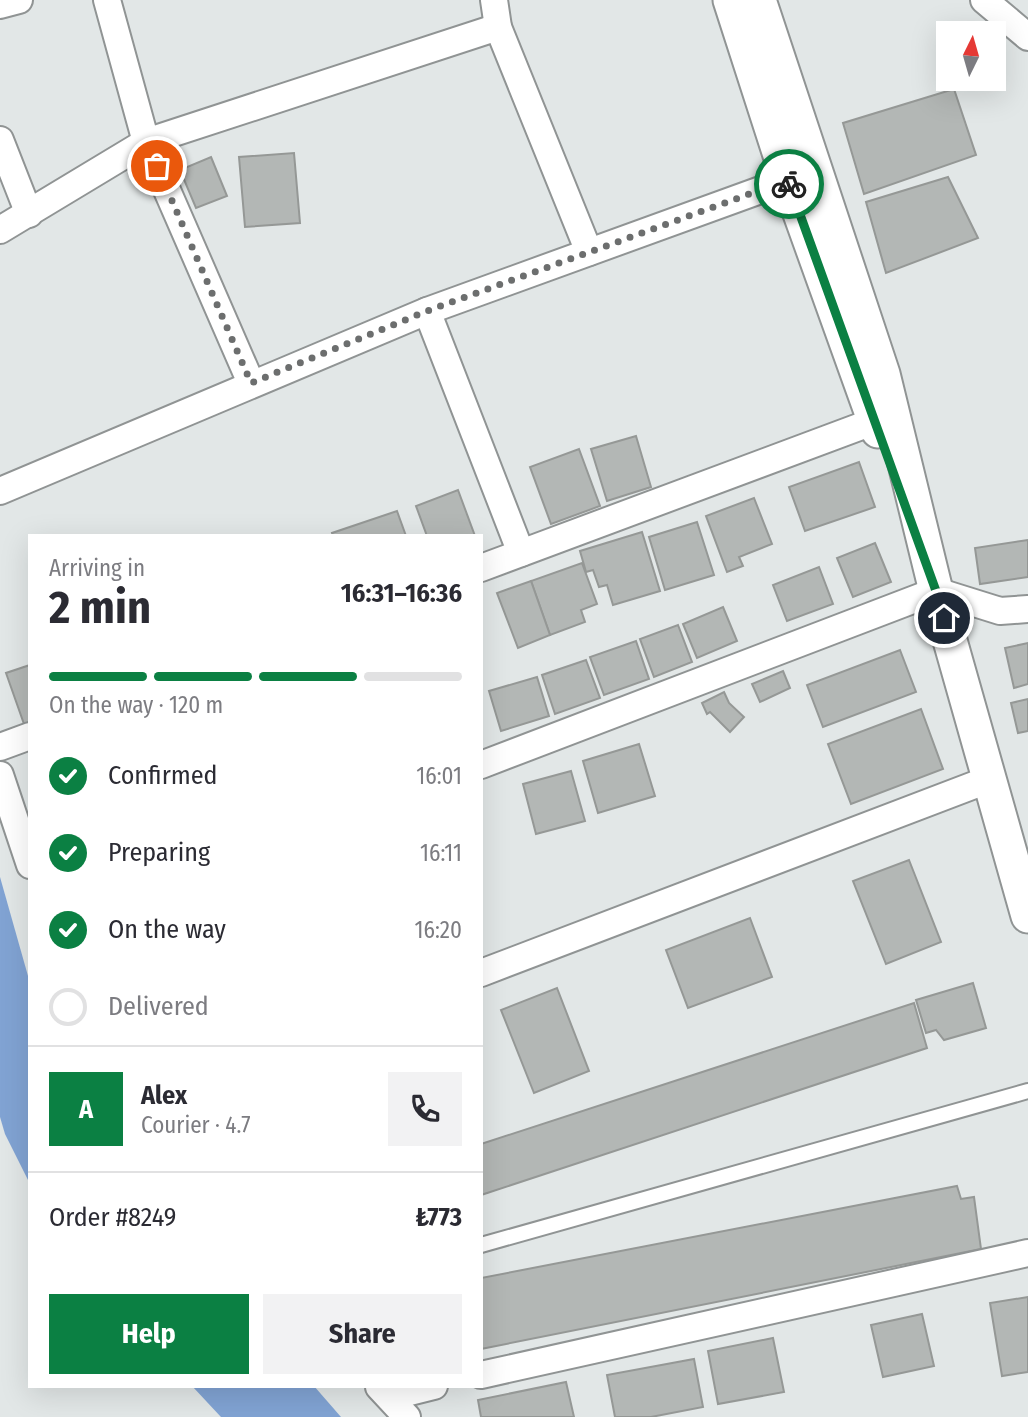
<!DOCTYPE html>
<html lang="en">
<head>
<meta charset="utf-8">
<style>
  body { margin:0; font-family:"Fira Sans Condensed",sans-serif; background:#f2f2f3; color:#2b2b33; height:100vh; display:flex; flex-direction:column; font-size:26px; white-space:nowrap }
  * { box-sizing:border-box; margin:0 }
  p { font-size:23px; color:#7c7c81 }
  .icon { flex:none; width:38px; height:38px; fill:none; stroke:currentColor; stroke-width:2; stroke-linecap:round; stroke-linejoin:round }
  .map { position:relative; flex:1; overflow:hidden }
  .sheet { position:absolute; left:28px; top:534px; width:455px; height:854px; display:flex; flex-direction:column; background:#fff; border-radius:0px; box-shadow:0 7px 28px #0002 }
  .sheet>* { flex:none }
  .needle { width:46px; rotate:5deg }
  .buttons { position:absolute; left:936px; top:21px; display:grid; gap:14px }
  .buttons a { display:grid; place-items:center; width:70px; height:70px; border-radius:0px; background:#fff; box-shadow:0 7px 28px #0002; font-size:35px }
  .pin { position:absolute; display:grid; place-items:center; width:60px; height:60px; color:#fff; margin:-30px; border:4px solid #fff; border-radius:50%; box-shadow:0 2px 7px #0007 }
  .courier { position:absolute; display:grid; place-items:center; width:70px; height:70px; margin:-35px; border:5px solid #0b8043; border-radius:50%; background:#fff; color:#222; box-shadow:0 2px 9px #0007 }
  .overview em { font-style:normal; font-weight:700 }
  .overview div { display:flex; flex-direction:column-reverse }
  .overview { display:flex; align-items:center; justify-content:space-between; height:119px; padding:0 21px }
  h1 { font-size:46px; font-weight:700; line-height:52px }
  .bar { display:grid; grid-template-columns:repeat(4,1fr); gap:10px 7px; align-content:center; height:84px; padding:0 21px }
  .bar i { height:9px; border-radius:5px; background:#e1e1e2 }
  .bar .on { background:#0b8043 }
  .bar p { grid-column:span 4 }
  .line { display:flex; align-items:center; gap:18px; padding:0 21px; border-top:2px solid #e1e1e2 }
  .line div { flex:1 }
  .round { display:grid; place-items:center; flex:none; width:74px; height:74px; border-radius:0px; background:#f2f2f3 }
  ol { padding:0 21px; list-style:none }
  li { display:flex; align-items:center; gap:21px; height:77px }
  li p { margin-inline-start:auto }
  li .icon { padding:7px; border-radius:50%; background:#0b8043; color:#fff; stroke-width:4 }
  li:last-child { color:#7c7c81 }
  li i { width:38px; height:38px; border:4px solid #e1e1e2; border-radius:50% }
  .primary-button { display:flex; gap:14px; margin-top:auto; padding:14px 21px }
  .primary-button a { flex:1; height:80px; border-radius:0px; background:#0b8043; color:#fff; font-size:28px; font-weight:700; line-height:80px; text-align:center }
  .primary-button a+a { background:#f2f2f3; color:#2b2b33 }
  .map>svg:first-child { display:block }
  .water { fill:#81a3d3 }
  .building { fill:#b3b7b5; stroke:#959896; stroke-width:2 }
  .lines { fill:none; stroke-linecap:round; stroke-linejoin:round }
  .service-casing { stroke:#909494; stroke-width:18 }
  .minor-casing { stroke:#909494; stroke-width:30 }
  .tertiary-casing { stroke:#909494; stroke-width:37 }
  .service { stroke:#fff; stroke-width:14 }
  .minor { stroke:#fff; stroke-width:26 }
  .tertiary { stroke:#fff; stroke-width:33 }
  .done { stroke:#6c6e6e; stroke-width:7; stroke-dasharray:0 12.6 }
  .route { stroke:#0b8043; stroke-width:9 }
</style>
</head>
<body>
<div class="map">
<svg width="1028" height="1417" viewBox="0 0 1028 1417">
  <rect width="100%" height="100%" fill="#e2e7e7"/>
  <g class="water">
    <path d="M0 877 30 983V1184L5 1134 0 1117Z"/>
    <path d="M192 1386H314L341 1417H221Z"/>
  </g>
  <g class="building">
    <path d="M954 89 976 155 864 194 843 123Z"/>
    <path d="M294 153 300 223 245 227 239 157Z"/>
    <path d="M211 157 227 196 196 208 180 170Z"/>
    <path d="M948 177 978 238 886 273 866 202Z"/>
    <path d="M636 436 651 487 607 501 591 449Z"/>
    <path d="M579 449 600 506 551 524 530 467Z"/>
    <path d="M859 462 875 507 805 531 789 487Z"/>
    <path d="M458 490 475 536H427L416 506Z"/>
    <path d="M754 498 772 544 739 557 743 566 727 572 706 516Z"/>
    <path d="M397 511 406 536H333L332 533Z"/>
    <path d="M697 522 714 575 665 590 649 537Z"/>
    <path d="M642 532 660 591 613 605 607 585 599 587 593 570 586 572 580 551Z"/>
    <path d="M1028 540V577L980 584 975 548Z"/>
    <path d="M875 543 891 582 853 597 837 558Z"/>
    <path d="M582 563 597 604 581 610 585 622 550 635 531 581Z"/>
    <path d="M819 567 833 604 787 621 773 585Z"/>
    <path d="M531 581 550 635 518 648 497 593Z"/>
    <path d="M723 607 737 641 697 658 683 624Z"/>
    <path d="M678 625 692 662 654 677 640 639Z"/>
    <path d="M636 641 649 679 604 695 590 657Z"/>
    <path d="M1028 643V684L1014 688 1005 648Z"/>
    <path d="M900 650 916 692 823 727 807 685Z"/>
    <path d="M586 660 600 698 555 714 542 675Z"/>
    <path d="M30 665V722L24 724 6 673Z"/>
    <path d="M783 671 790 688 760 702 752 684Z"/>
    <path d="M537 677 549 716 501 731 489 691Z"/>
    <path d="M724 692 729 703 744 717 730 732 710 712 707 714 702 703Z"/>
    <path d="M1028 699V731L1018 733 1011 703Z"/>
    <path d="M921 709 943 769 851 804 828 744Z"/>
    <path d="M639 744 655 796 598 813 583 761Z"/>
    <path d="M571 771 585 821 536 834 523 784Z"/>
    <path d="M909 860 941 942 886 964 853 881Z"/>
    <path d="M750 918 772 977 688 1008 666 950Z"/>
    <path d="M973 983 986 1028 944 1040 936 1030 926 1033 916 1000Z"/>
    <path d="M557 988 589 1071 534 1093 501 1010Z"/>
    <path d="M914 1003 927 1048 481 1195V1144Z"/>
    <path d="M957 1186 961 1199 974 1197 981 1249 481 1349V1278Z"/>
    <path d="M1028 1297V1372L1002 1376 990 1303Z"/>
    <path d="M922 1314 934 1366 883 1377 871 1325Z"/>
    <path d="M773 1338 784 1392 718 1404 708 1351Z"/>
    <path d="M694 1359 703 1407 651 1417H615L607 1375Z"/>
    <path d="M566 1382 574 1417H481L478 1400Z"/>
  </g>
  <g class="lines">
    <defs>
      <path id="service" d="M481 1245 1028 1091"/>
      <g id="minor">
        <path d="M107 0 146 142 251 383"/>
        <path d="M494 0 498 27 589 252"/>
        <path d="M984 0 1028 37"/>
        <path d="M0 5 19 0"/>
        <path d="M0 140 29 214"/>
        <path d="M0 230 146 142 498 27"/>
        <path d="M427 311 521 553"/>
        <path d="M0 491 427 311 788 180"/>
        <path d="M481 568 875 421"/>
        <path d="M0 747 30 736"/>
        <path d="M481 765 936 591 1000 611 1028 609"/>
        <path d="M0 775 30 865"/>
        <path d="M481 973 990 779"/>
        <path d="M481 1375 1028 1253"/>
        <path d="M379 1387 407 1417"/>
        <path d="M390 1397 434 1386"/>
      </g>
      <g id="tertiary">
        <path d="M730 0 788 180 878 431"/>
        <path d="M759 0 883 374 936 591 1028 916"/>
      </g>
    </defs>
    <use href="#service" class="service-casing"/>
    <use href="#minor" class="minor-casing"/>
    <use href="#tertiary" class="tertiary-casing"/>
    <use href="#service" class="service"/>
    <use href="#minor" class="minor"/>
    <use href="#tertiary" class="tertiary"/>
  </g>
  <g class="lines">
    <path class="done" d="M157 166 251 383 427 311 788 180 789 184"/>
    <path class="route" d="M789 184 936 591 944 618"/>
  </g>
</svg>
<div class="buttons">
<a><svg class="needle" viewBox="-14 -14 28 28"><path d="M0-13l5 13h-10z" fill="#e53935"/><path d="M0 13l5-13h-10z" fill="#7c7c81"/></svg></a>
</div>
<div class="pin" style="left:157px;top:166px;background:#ea580c"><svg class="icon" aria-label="bag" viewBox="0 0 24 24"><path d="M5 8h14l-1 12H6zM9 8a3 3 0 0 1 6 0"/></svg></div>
<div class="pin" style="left:944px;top:618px;background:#1f2937"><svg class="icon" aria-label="home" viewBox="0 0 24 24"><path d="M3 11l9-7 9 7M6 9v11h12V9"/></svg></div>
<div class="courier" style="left:789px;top:184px"><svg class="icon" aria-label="bike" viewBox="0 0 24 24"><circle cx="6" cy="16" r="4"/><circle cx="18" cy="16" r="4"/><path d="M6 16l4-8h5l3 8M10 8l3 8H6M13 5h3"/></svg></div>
<section class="sheet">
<div class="overview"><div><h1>2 min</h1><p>Arriving in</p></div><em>16:31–16:36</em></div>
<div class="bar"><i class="on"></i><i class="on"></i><i class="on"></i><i></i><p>On the way · 120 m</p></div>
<ol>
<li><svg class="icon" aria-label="check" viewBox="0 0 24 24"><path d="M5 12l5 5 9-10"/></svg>Confirmed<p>16:01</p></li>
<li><svg class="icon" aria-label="check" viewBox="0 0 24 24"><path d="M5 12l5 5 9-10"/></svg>Preparing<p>16:11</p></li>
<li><svg class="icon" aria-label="check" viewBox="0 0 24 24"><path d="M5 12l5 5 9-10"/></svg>On the way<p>16:20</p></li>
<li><i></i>Delivered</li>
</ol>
<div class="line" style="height:126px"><b class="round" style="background:#0b8043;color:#fff">A</b><div><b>Alex</b><p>Courier · 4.7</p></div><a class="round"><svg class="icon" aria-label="phone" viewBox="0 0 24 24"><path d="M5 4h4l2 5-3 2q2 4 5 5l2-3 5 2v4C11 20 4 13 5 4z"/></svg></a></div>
<div class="line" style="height:91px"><div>Order #8249</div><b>₺773</b></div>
<div class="primary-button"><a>Help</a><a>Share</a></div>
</section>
</div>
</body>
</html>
